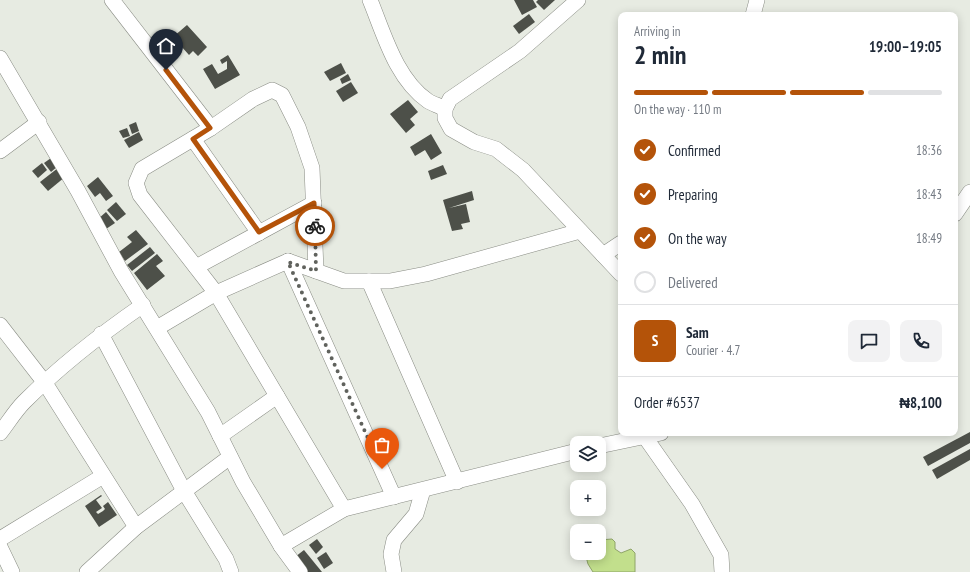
<!DOCTYPE html>
<html lang="en">
<head>
<meta charset="utf-8">
<style>
  body { margin:0; font-family:"PT Sans Narrow",sans-serif; background:#f2f2f3; color:#1f2937; height:100vh; display:flex; flex-direction:column; font-size:15px; white-space:nowrap }
  * { box-sizing:border-box; margin:0 }
  p { font-size:13px; color:#747a83 }
  .icon { flex:none; width:22px; height:22px; fill:none; stroke:currentColor; stroke-width:2; stroke-linecap:round; stroke-linejoin:round }
  .map { position:relative; flex:1; overflow:hidden }
  .panel { position:absolute; left:618px; top:12px; width:340px; height:424px; display:flex; flex-direction:column; background:#fff; border-radius:8px; box-shadow:0 2px 10px #0003 }
  .panel>* { flex:none }
  .controls { position:absolute; left:570px; top:436px; display:grid; gap:8px }
  .controls a { display:grid; place-items:center; width:36px; height:36px; border-radius:8px; background:#fff; box-shadow:0 2px 10px #0003; font-size:20px }
  .pin { position:absolute; display:grid; place-items:center; width:34px; height:34px; color:#fff; margin:-41px -17px; border-radius:50% 50% 50% 0; rotate:-45deg; box-shadow:0 0 4px #0007 }
  .pin .icon { rotate:45deg }
  .courier { position:absolute; display:grid; place-items:center; width:40px; height:40px; margin:-20px; border:3px solid #b45309; border-radius:50%; background:#fff; color:#222; box-shadow:0 1px 5px #0007 }
  .summary em { font-style:normal; font-weight:600 }
  .summary div { display:flex; flex-direction:column-reverse }
  .summary { display:flex; align-items:center; justify-content:space-between; height:68px; padding:0 16px }
  h1 { font-size:26px; font-weight:600; line-height:30px }
  .bar { display:grid; grid-template-columns:repeat(4,1fr); gap:6px 4px; align-content:center; height:48px; padding:0 16px }
  .bar i { height:5px; border-radius:3px; background:#e0e1e3 }
  .bar .selected { background:#b45309 }
  .bar p { grid-column:span 4 }
  .line { display:flex; align-items:center; gap:10px; padding:0 16px; border-top:1px solid #e0e1e3 }
  .line div { flex:1 }
  .round { display:grid; place-items:center; flex:none; width:42px; height:42px; border-radius:8px; background:#f2f2f3 }
  ol { padding:0 16px; list-style:none }
  li { display:flex; align-items:center; gap:12px; height:44px }
  li p { margin-inline-start:auto }
  li .icon { padding:4px; border-radius:50%; background:#b45309; color:#fff; stroke-width:4 }
  li:last-child { color:#747a83 }
  li i { width:22px; height:22px; border:2px solid #e0e1e3; border-radius:50% }
  .map>svg:first-child { display:block }
  .water { fill:#c2df8c; stroke:#8fa469 }
  .building { fill:#4d5049 }
  .lines { fill:none; stroke-linecap:round; stroke-linejoin:round }
  .street-casing { stroke:#898c84; stroke-width:16 }
  .street { stroke:#fff; stroke-width:15 }
  .done { stroke:#60625d; stroke-width:4; stroke-dasharray:0 7.2 }
  .route { stroke:#b45309; stroke-width:5 }
</style>
</head>
<body>
<div class="map">
<svg width="970" height="572" viewBox="0 0 970 572">
  <rect width="100%" height="100%" fill="#e7ebe2"/>
  <path class="water" d="M612 539 615 542V549L621 553 631 549 635 553V572H593L588 564 585 553H599V540Z"/>
  <g class="building">
    <path d="M514 0H533L537 7 522 15Z"/>
    <path d="M538 0H555L544 10 536 2Z"/>
    <path d="M529 14 535 22 519 34 513 26Z"/>
    <path d="M187 25 207 47 198 56 193 51 189 55 173 37Z"/>
    <path d="M228 55 240 75 215 89 203 69 212 64 218 74 227 69V61L222 64 220 60Z"/>
    <path d="M341 63 346 73 330 81 324 72Z"/>
    <path d="M348 74 351 80 342 84 340 79Z"/>
    <path d="M351 82 358 93 343 102 336 91Z"/>
    <path d="M408 100 418 112 410 119 415 125 406 133 390 114Z"/>
    <path d="M136 122 139 131 132 134 129 125Z"/>
    <path d="M127 128 130 136 123 138 119 131Z"/>
    <path d="M139 132 143 140 129 148 124 140Z"/>
    <path d="M431 134 442 153 431 160 425 150 415 156 410 147Z"/>
    <path d="M51 158 58 166 51 172 44 163Z"/>
    <path d="M42 163 47 170 38 178 32 171Z"/>
    <path d="M443 165 447 174 431 180 428 171Z"/>
    <path d="M58 168 65 177 48 191 40 182Z"/>
    <path d="M98 177 113 196 106 201 100 193 95 197 87 186Z"/>
    <path d="M472 191 474 200 449 208 466 204 470 222 461 224 463 229 452 231 443 200Z"/>
    <path d="M116 202 126 214 117 221 107 210Z"/>
    <path d="M106 212 115 223 106 229 98 219Z"/>
    <path d="M136 230 148 244 125 261 119 252 132 242 127 237Z"/>
    <path d="M150 247 155 253 132 271 127 265Z"/>
    <path d="M157 254 163 261 156 266 165 276 147 290 134 273Z"/>
    <path d="M970 432V443L928 466 923 457Z"/>
    <path d="M970 449V460L937 479 932 470Z"/>
    <path d="M101 495 102 496 96 500 102 508 96 512 98 514 103 511 105 509 103 506 108 502 117 515 99 527 85 506Z"/>
    <path d="M317 539 323 547 316 554 309 545Z"/>
    <path d="M304 550 322 572H307L295 557Z"/>
    <path d="M326 552 333 563 324 569 317 558Z"/>
  </g>
  <g class="lines">
    <defs>
      <g id="street">
        <path d="M112 0 211 128"/>
        <path d="M370 0C384 34 396 79 428 101 433 104 440 106 445 109"/>
        <path d="M578 0 520 51 450 99 445 109V118L451 129 474 142 496 149 523 170 621 274"/>
        <path d="M753 15 757 0"/>
        <path d="M0 58 78 191 121 271 208 412 243 482 281 546 300 572"/>
        <path d="M193 139 259 233"/>
        <path d="M0 151 39 122"/>
        <path d="M955 214 970 192"/>
        <path d="M603 255 621 243"/>
        <path d="M288 261 394 497"/>
        <path d="M196 267 314 203"/>
        <path d="M316 271 312 168 298 127 282 95 272 90 253 99 211 128 142 169 136 183 140 195 216 293 344 509"/>
        <path d="M369 281 457 482"/>
        <path d="M0 325 45 383 136 527"/>
        <path d="M157 328 216 293 288 261 344 281H390L426 274 580 231"/>
        <path d="M101 334 184 491 226 559 231 572"/>
        <path d="M0 433C8 423 15 411 24 402 60 366 101 334 143 305"/>
        <path d="M220 436 277 396"/>
        <path d="M645 437 692 504 721 555 722 572"/>
        <path d="M599 446 661 433"/>
        <path d="M0 539 103 476"/>
        <path d="M281 546 344 509 577 451"/>
        <path d="M0 547 12 572"/>
        <path d="M87 572 136 527 230 457"/>
        <path d="M394 572 391 554 394 540 416 514 423 490"/>
      </g>
    </defs>
    <use href="#street" class="street-casing"/>
    <use href="#street" class="street"/>
  </g>
  <g class="lines">
    <path class="done" d="M315 226 316 271 288 262 382 469"/>
    <path class="route" d="M166 70 210 128 193 139 259 232 314 203 315 226"/>
  </g>
</svg>
<div class="controls">
<a><svg class="icon" aria-label="layers" viewBox="0 0 24 24"><path d="M12 4l9 5-9 5-9-5zM3 14l9 5 9-5"/></svg></a>
<a>+</a>
<a>−</a>
</div>
<div class="pin" style="left:382px;top:469px;background:#ea580c"><svg class="icon" aria-label="bag" viewBox="0 0 24 24"><path d="M5 8h14l-1 12H6zM9 8a3 3 0 0 1 6 0"/></svg></div>
<div class="pin" style="left:166px;top:70px;background:#1f2937"><svg class="icon" aria-label="home" viewBox="0 0 24 24"><path d="M3 11l9-7 9 7M6 9v11h12V9"/></svg></div>
<div class="courier" style="left:315px;top:226px"><svg class="icon" aria-label="bike" viewBox="0 0 24 24"><circle cx="6" cy="16" r="4"/><circle cx="18" cy="16" r="4"/><path d="M6 16l4-8h5l3 8M10 8l3 8H6M13 5h3"/></svg></div>
<section class="panel">
<div class="summary"><div><h1>2 min</h1><p>Arriving in</p></div><em>19:00–19:05</em></div>
<div class="bar"><i class="selected"></i><i class="selected"></i><i class="selected"></i><i></i><p>On the way · 110 m</p></div>
<ol>
<li><svg class="icon" aria-label="check" viewBox="0 0 24 24"><path d="M5 12l5 5 9-10"/></svg>Confirmed<p>18:36</p></li>
<li><svg class="icon" aria-label="check" viewBox="0 0 24 24"><path d="M5 12l5 5 9-10"/></svg>Preparing<p>18:43</p></li>
<li><svg class="icon" aria-label="check" viewBox="0 0 24 24"><path d="M5 12l5 5 9-10"/></svg>On the way<p>18:49</p></li>
<li><i></i>Delivered</li>
</ol>
<div class="line" style="height:72px"><b class="round" style="background:#b45309;color:#fff">S</b><div><b>Sam</b><p>Courier · 4.7</p></div><a class="round"><svg class="icon" aria-label="chat" viewBox="0 0 24 24"><path d="M4 5h16v11H9l-5 4z"/></svg></a><a class="round"><svg class="icon" aria-label="phone" viewBox="0 0 24 24"><path d="M5 4h4l2 5-3 2q2 4 5 5l2-3 5 2v4C11 20 4 13 5 4z"/></svg></a></div>
<div class="line" style="height:52px"><div>Order #6537</div><b>₦8,100</b></div>
</section>
</div>
</body>
</html>
